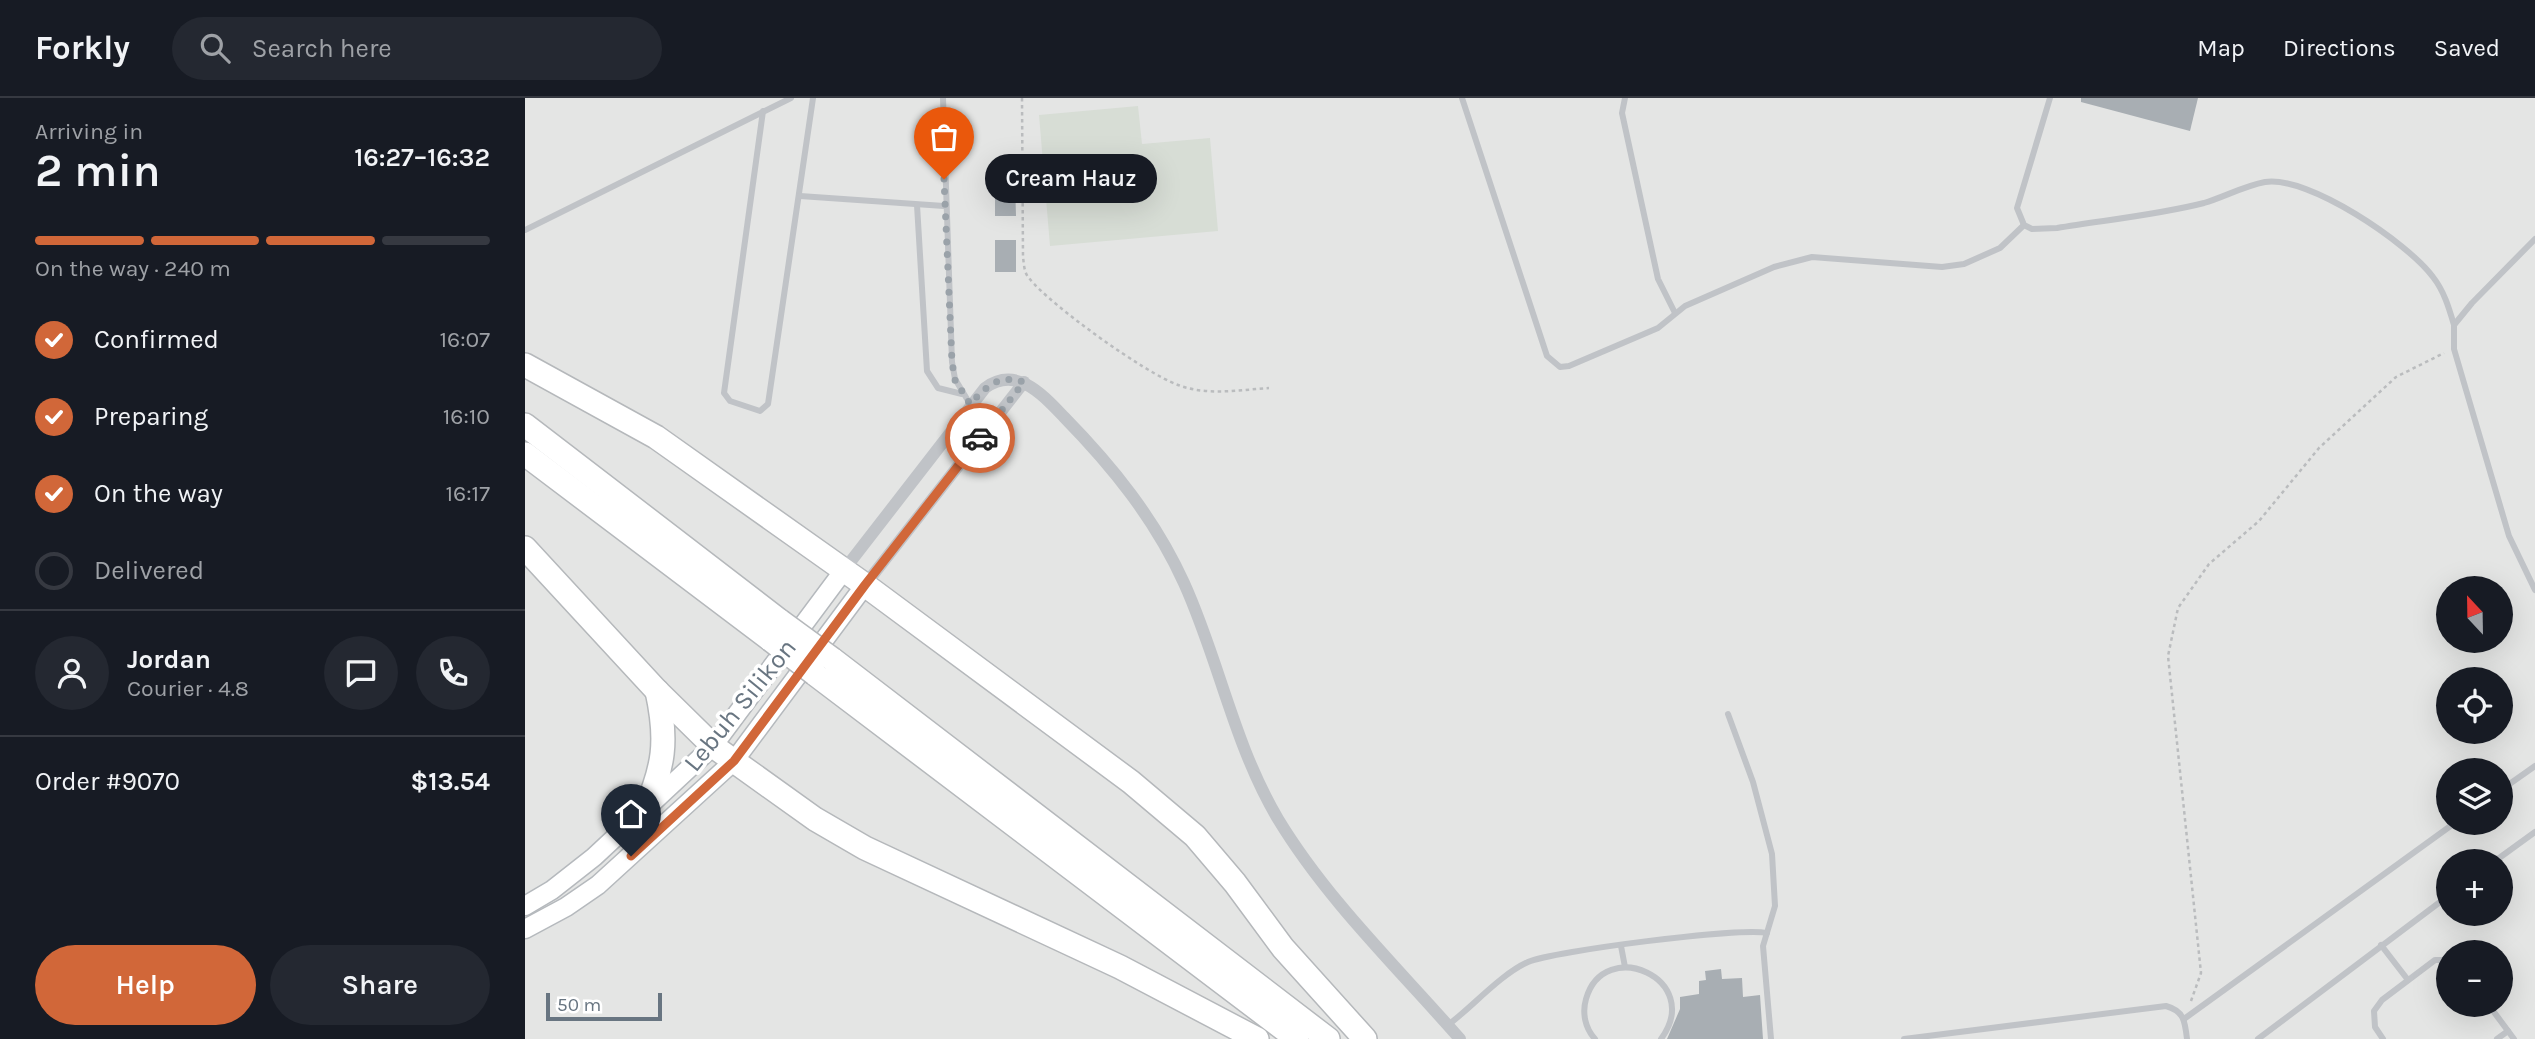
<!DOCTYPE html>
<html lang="en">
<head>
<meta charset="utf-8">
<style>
  body { margin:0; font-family:Karla,sans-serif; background:#242831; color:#f1f3f6; height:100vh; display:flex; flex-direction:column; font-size:26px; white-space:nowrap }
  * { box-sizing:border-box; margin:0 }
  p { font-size:23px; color:#9ea1a6 }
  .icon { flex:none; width:38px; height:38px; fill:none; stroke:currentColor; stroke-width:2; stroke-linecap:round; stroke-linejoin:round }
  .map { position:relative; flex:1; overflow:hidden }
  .side { display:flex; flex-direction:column; background:#171b24; width:525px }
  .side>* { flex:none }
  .needle { width:46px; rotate:338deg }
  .buttons { position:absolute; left:1911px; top:478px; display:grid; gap:14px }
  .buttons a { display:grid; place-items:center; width:77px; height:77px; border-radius:50%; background:#171b24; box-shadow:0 7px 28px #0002; font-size:35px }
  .scale { position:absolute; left:21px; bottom:18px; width:116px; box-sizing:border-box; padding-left:7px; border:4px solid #687581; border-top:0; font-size:19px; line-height:24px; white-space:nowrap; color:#687581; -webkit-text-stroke:5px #fff; paint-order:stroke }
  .pin { position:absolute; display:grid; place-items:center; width:60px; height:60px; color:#fff; margin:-72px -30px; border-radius:50% 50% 50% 0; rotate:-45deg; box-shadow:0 0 7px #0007 }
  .pin .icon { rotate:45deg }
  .courier { position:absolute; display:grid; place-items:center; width:70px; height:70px; margin:-35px; border:5px solid #d16739; border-radius:50%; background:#fff; color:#222; box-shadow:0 2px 9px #0007 }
  .bubble { position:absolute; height:49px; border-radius:24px; background:#171b24; box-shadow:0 7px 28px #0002; font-size:23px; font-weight:600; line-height:49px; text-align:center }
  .headline em { font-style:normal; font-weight:600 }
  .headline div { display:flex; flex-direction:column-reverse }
  .headline { display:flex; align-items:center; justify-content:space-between; height:119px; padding:0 35px }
  h1 { font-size:46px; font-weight:600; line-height:52px }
  .bar { display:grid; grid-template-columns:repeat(4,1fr); gap:10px 7px; align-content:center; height:84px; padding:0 35px }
  .bar i { height:9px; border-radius:5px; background:#363941 }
  .bar .active { background:#d16739 }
  .bar p { grid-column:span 4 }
  .line { display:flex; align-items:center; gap:18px; padding:0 35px; border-top:2px solid #363941 }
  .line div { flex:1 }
  .round { display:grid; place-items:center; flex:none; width:74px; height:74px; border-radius:37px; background:#242831 }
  ol { padding:0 35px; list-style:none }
  li { display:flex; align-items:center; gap:21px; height:77px }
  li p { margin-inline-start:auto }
  li .icon { padding:7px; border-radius:50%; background:#d16739; color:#fff; stroke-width:4 }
  li:last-child { color:#9ea1a6 }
  li i { width:38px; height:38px; border:4px solid #363941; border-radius:50% }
  .cta { display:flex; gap:14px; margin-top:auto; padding:14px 35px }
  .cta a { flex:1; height:80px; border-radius:42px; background:#d16739; color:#fff; font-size:28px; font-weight:600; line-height:80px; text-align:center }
  .cta a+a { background:#242831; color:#f1f3f6 }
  header { display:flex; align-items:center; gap:42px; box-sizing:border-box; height:98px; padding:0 35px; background:#171b24; border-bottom:2px solid #363941 }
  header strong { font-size:33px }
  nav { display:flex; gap:38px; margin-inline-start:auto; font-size:24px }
  .search { width:490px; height:63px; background:#242831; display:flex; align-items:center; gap:18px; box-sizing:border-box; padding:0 24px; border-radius:38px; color:#9ea1a6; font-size:26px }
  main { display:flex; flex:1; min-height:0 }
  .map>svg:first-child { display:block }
  .built { fill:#e4e5e4; fill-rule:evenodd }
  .green { fill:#d7ddd5 }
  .building { fill:#a8aeb3 }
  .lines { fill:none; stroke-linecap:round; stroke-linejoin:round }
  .secondary-casing { stroke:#b5b9bd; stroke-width:21 }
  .highway-casing { stroke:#b5b8bb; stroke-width:26 }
  .path { stroke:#babcbe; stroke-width:2.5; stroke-dasharray:3.5 3.5; stroke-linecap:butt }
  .lane { stroke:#c0c3c7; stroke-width:6 }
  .street { stroke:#c0c3c7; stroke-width:12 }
  .secondary { stroke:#fff; stroke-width:18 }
  .highway { stroke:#fff; stroke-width:23 }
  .highway-bridge-casing { stroke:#b5b8bb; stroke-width:26; stroke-linecap:butt }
  .highway-bridge { stroke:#fff; stroke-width:23 }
  .done { stroke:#9aa2a9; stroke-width:7; stroke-dasharray:0 12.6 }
  .route { stroke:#d16739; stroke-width:9 }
  .labels { text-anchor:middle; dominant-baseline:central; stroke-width:7; stroke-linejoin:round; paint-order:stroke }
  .street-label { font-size:26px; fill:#687581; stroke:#fff }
</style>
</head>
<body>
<header>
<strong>Forkly</strong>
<div class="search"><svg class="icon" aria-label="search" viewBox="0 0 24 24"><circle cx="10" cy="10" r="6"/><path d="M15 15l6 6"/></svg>Search here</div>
<nav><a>Map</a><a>Directions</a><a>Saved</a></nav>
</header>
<main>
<section class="side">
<div class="headline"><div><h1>2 min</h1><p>Arriving in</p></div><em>16:27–16:32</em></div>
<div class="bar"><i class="active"></i><i class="active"></i><i class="active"></i><i></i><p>On the way · 240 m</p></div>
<ol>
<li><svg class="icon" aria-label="check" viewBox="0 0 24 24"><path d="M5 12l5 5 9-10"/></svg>Confirmed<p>16:07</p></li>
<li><svg class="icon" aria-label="check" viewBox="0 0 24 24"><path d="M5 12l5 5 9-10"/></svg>Preparing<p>16:10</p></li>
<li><svg class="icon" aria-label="check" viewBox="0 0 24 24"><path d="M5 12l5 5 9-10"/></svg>On the way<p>16:17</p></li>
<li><i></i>Delivered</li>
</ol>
<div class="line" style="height:126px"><a class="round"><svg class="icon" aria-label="person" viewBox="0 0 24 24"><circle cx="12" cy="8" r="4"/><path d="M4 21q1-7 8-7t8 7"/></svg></a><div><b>Jordan</b><p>Courier · 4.8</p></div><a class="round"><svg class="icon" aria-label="chat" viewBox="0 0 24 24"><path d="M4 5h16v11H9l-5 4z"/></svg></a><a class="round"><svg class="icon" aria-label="phone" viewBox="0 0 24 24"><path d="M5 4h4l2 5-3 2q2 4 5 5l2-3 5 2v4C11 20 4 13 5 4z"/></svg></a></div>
<div class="line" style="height:91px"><div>Order #9070</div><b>$13.54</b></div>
<div class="cta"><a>Help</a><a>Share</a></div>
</section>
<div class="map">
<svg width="2010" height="941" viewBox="0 0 2010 941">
  <rect width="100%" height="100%" fill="#f6f6f4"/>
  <path class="built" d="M0 0H2010V941H0ZM1923 490H1976V542H1923ZM1923 581H1976V634H1923ZM1923 672H1976V724H1923ZM1923 763H1976V816H1923ZM1923 854H1976V906H1923Z"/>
  <path class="green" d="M613 8 617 46 685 40 693 133 525 148 514 17Z"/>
  <g class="building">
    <path d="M1556 0H1673L1665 33 1556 4Z"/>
    <path d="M470 86H490L491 118H470Z"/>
    <rect x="470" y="142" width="21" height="32"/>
    <path d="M1196 871 1197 881 1217 880 1218 899 1235 897 1238 941H1142L1155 911V899L1174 896V883L1181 882 1180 873Z"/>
  </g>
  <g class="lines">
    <defs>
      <g id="secondary">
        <path d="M0 808 27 792 69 759 188 648 319 472"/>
        <path d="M0 831 41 809 73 787 209 663 340 487"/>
      </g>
      <g id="highway">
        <path d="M0 267 131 339 340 487 606 684 670 738 710 785 758 850 840 941"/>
        <path d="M0 327 255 523"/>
        <path d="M0 356 246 542"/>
        <path d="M0 450 132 593 188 648 290 721 340 750 595 869 732 941"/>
        <path d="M307 561 803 941"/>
        <path d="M290 576 772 941"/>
        <path d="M119 715C139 669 143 643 132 593"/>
      </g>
    </defs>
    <use href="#secondary" class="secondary-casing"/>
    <use href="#highway" class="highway-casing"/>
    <g class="path">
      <path d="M497 0 498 159C499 166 499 175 504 180 525 207 620 275 653 287 682 298 714 292 744 290"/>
      <path d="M1666 903 1676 875 1643 558 1653 510 1684 466 1734 423 1794 350 1871 279 1919 255"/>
    </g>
    <g class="lane">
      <path d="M418 0 427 264 430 281 445 306"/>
      <path d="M937 0 1022 258 1035 269 1044 268 1133 230 1160 208 1249 169 1287 159 1417 169 1439 166 1475 150 1499 127"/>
      <path d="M1100 0 1097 15 1133 181 1150 215"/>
      <path d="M1525 0 1492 110 1499 127 1507 131 1532 130C1580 122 1632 117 1679 105 1699 99 1719 88 1740 84 1783 77 1883 145 1908 179 1919 193 1924 210 1929 227"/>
      <path d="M238 13 199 295 205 303 235 313 243 306 288 0"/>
      <path d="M275 98 419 108"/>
      <path d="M392 107 402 273 413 290 437 296"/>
      <path d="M0 132 266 0"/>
      <path d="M2010 141 1947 205 1929 227V251L1984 438 2010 492"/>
      <path d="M1203 616 1228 684 1247 756 1250 808 1238 848 1246 941"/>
      <path d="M1976 692 2010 668"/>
      <path d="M1970 763 2010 734"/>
      <path d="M1856 847 1883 882"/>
      <path d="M1096 848 1100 869"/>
      <path d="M1963 906 1989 941"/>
      <path d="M1659 921 1931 724"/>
      <path d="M923 927C947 909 976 876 1003 864 1028 853 1216 829 1242 835"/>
      <path d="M1070 941C1060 930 1057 915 1061 901 1079 837 1180 881 1136 941"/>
      <path d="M1379 941 1641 908C1659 913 1660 923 1662 941"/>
      <path d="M1733 941 1923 798"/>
      <path d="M1858 941 1850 929 1849 913 1857 902 1910 862H1923"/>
      <path d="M1972 941 1983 933"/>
    </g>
    <g class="street">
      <path d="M319 472 460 290C491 267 517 296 539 319 587 368 630 421 659 485 694 562 709 647 753 721 802 802 873 870 935 941"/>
      <path d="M340 487 499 284"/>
    </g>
    <use href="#secondary" class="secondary"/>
    <use href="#highway" class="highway"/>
    <defs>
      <g id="highway-bridge">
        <path d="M255 523 307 561"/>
        <path d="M246 542 290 576"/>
      </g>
    </defs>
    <use href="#highway-bridge" class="highway-bridge-casing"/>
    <use href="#highway-bridge" class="highway-bridge"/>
  </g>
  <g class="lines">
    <path class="done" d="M419 81 427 264 430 282 445 306C462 288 473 276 499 284L455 340"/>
    <path class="route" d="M106 758 209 663 340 487 455 340"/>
  </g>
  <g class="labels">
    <g class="street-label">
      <text transform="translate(215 607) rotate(-51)">Lebuh Silikon</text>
    </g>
  </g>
</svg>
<div class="buttons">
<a><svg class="needle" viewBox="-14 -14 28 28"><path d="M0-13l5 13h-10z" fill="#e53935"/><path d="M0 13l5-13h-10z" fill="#9ea1a6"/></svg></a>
<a><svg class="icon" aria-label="locate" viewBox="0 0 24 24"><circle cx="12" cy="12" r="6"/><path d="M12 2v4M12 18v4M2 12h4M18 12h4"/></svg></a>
<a><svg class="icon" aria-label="layers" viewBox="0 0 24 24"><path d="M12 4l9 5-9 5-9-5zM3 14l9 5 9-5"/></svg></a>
<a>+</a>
<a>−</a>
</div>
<div class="scale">50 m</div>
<div class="pin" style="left:419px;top:81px;background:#ea580c"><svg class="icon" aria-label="bag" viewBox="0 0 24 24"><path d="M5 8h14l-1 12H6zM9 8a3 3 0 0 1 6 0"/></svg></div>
<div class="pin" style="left:106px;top:758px;background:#1f2937"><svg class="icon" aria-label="home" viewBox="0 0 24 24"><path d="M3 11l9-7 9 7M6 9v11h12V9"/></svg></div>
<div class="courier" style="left:455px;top:340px"><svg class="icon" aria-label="car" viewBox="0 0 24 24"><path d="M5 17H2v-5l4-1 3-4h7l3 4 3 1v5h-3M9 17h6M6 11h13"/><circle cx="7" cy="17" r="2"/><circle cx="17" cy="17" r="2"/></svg></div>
<div class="bubble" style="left:460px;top:56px;width:172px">Cream Hauz</div>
</div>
</main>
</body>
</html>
